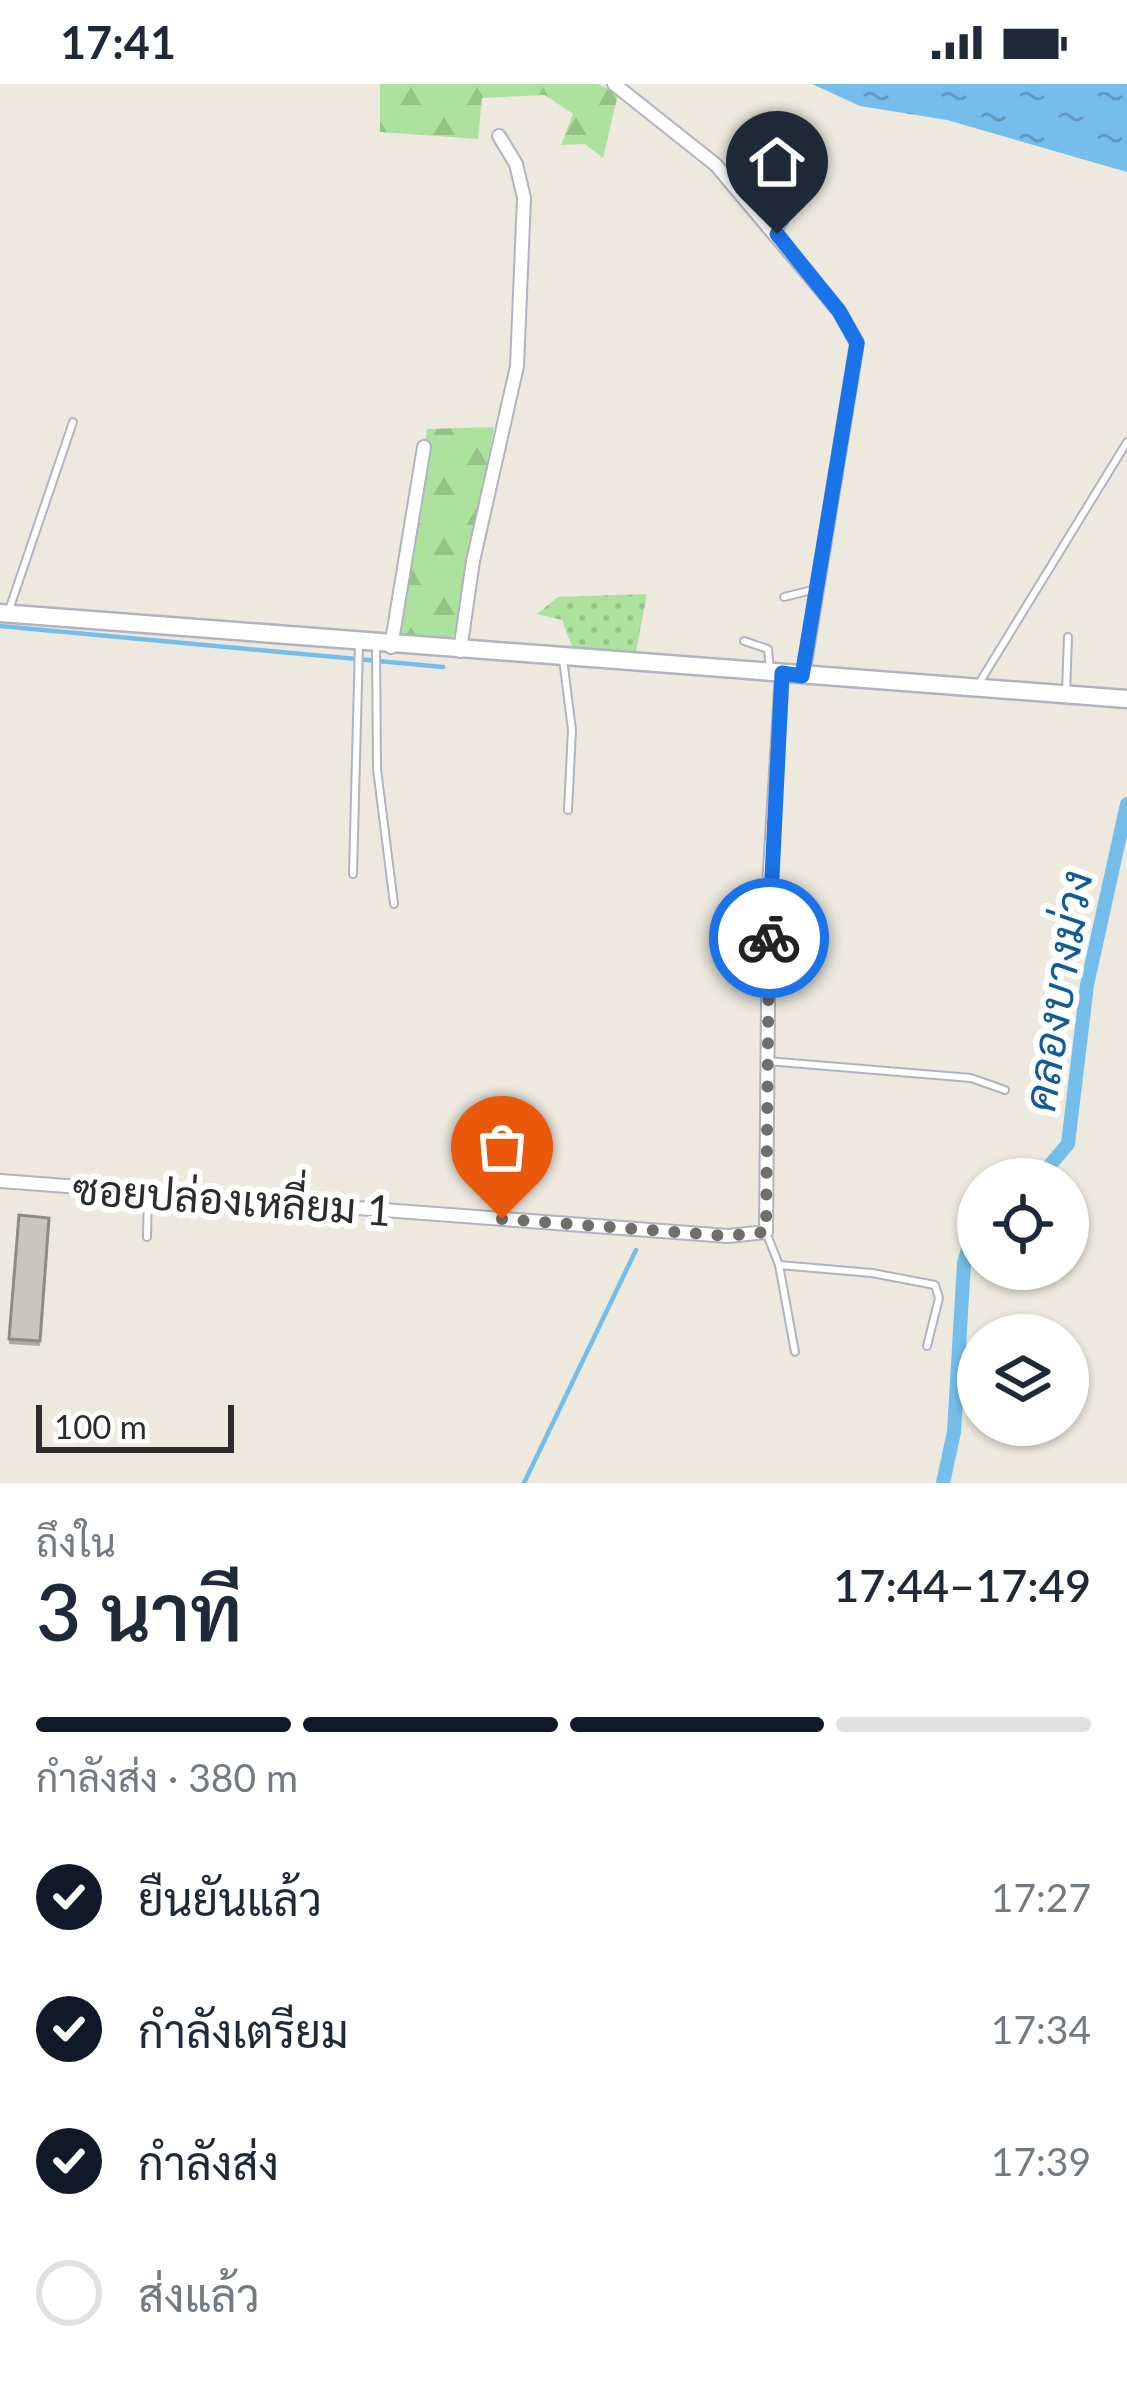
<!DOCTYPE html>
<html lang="th">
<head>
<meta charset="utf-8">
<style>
  body { margin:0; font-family:Lato,Sarabun,sans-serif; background:#f2f2f3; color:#1f2937; height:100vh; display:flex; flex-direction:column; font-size:45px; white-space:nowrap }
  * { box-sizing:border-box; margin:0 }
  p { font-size:39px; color:#747a83 }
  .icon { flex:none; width:66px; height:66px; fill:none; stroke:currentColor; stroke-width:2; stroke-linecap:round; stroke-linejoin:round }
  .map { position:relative; height:1399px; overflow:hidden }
  .sheet { display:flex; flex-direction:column; background:#fff; flex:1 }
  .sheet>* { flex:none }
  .buttons { position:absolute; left:957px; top:1074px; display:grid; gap:24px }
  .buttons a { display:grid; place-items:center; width:132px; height:132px; border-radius:50%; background:#fff; box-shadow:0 3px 9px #0004; font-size:60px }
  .scale { position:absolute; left:36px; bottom:30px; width:198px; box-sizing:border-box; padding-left:12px; border:6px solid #2c2c2c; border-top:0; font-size:33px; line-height:42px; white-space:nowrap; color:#2c2c2c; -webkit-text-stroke:9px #fff; paint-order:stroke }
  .pin { position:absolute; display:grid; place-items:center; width:102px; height:102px; color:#fff; margin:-123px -51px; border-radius:50% 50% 50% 0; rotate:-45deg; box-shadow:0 0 12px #0007 }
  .pin .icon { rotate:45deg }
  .courier { position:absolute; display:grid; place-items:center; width:120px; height:120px; margin:-60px; border:9px solid #1a73e8; border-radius:50%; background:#fff; color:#222; box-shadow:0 3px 15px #0007 }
  .head em { font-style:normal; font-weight:600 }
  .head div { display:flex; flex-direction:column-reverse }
  .head { display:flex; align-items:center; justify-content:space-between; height:204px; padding:0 36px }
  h1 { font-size:78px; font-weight:600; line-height:90px }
  .bar { display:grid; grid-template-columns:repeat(4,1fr); gap:18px 12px; align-content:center; height:144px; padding:0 36px }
  .bar i { height:15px; border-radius:9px; background:#e0e1e3 }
  .bar .on { background:#111827 }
  .bar p { grid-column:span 4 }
  ol { padding:0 36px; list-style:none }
  li { display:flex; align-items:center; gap:36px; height:132px }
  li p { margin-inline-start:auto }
  li .icon { padding:12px; border-radius:50%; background:#111827; color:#fff; stroke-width:4 }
  li:last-child { color:#747a83 }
  li i { width:66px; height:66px; border:6px solid #e0e1e3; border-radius:50% }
  .status { display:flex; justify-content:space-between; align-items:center; height:84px; padding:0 60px; background:#fff; direction:ltr }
  .status svg { height:33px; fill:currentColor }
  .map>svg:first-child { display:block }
  .grass { fill:url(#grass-dots) }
  .forest { fill:url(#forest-firs) }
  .water { fill:url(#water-ripples) }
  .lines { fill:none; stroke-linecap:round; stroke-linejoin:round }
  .stream { stroke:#75beec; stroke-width:4.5 }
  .canal { stroke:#75beec; stroke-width:14 }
  .lane-casing { stroke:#b2b3bf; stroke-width:10 }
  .street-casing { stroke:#b2b3bf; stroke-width:16 }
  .secondary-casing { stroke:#b2b3bf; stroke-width:21 }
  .lane { stroke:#fff; stroke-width:6 }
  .street { stroke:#fff; stroke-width:12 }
  .secondary { stroke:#fff; stroke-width:16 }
  .wall { fill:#adaba3 }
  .building { fill:#c9c7bd; stroke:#8d8b84; stroke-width:3 }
  .done { stroke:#706e6b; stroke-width:12; stroke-dasharray:0 21.6 }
  .route { stroke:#1a73e8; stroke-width:15 }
  .labels { text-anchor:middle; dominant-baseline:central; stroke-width:12; stroke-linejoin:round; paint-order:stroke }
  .street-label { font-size:42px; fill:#2c2c2c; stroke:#fff }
  .water-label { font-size:45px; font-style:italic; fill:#115b9b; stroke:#fff }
</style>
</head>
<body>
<div class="status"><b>17:41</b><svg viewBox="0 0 49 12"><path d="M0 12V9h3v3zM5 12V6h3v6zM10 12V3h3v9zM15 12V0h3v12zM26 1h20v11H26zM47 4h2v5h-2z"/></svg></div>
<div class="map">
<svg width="1127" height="1399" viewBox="0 0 1127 1399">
  <defs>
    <pattern id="grass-dots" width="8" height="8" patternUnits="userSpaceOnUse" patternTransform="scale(3)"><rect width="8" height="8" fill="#ace29d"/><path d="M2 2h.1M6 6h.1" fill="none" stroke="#94c287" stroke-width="1.8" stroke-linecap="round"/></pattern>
    <pattern id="forest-firs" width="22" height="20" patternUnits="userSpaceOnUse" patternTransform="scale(3)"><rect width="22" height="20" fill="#ace29d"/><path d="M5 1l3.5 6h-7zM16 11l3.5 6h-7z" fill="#94c287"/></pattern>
    <pattern id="water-ripples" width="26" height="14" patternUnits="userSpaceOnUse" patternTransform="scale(3)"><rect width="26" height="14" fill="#75beec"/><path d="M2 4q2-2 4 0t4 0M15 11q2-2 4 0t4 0" fill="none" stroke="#609bbf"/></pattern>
  </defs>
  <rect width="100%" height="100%" fill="#ede9df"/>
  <path class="grass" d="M647 510 636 568 572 563 562 536 537 530 558 513Z"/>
  <g class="forest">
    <path d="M380 0H598L618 10 603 74 585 60 561 61 573 30 545 11 482 14 478 55 380 48Z"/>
    <path d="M494 343 457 546 451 556 399 551 427 345Z"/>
  </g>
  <path class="water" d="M812 0H1127V88L947 36 860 22Z"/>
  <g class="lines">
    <g class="stream">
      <path d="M0 542 443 583"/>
      <path d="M524 1399 636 1166"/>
    </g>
    <g class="canal">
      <path d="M1038 1095 1068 1060 1087 901 1127 720"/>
      <path d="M943 1399 954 1348 964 1179 978 1130"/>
    </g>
    <defs>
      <g id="lane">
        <path d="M777 150 816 78"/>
        <path d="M784 513 816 505"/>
        <path d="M9 526 73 338"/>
        <path d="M744 557 768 565 770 585"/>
        <path d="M376 561 377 685 394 820"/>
        <path d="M563 575 572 646 568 726"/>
        <path d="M978 601 1127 358"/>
        <path d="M1066 609 1068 553"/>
        <path d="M353 790 359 560"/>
        <path d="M767 977 971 994 1005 1006"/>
        <path d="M766 1148 779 1181 795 1268"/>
        <path d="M147 1153 148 1110"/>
        <path d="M779 1181 872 1189 935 1201 939 1214 927 1262"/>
      </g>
      <g id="street">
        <path d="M614 0 716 81 839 227 857 259 803 592"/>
        <path d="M391 563 424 363"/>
        <path d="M460 567 473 477 517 282 524 114 516 80 499 52"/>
        <path d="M0 1097 728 1152 766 1148 769 802 782 589"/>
      </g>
      <path id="secondary" d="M0 529 1127 615"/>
    </defs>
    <use href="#lane" class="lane-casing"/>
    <use href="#street" class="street-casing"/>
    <use href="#secondary" class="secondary-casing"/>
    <use href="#lane" class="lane"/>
    <use href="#street" class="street"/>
    <use href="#secondary" class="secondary"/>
  </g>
  <path class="wall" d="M19 1131 49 1134 40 1262 9 1260Z"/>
  <path class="building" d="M19 1131 49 1134 40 1257 9 1255Z"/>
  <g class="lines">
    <path class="done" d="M502 1135 728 1152 766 1148 769 854"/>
    <path class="route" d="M769 854 782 589 802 592 857 259 839 227 777 150"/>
  </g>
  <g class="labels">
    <g class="street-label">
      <text transform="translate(232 1115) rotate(4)">ซอยปล่องเหลี่ยม 1</text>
    </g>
    <g class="water-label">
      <text transform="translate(1057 907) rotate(-81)">คลองบางม่วง</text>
    </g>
  </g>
</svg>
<div class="buttons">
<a><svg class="icon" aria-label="locate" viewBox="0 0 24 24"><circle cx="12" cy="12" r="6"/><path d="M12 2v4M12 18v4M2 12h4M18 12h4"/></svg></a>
<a><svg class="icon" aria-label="layers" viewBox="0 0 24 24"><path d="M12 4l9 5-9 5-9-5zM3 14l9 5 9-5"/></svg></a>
</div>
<div class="scale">100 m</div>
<div class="pin" style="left:502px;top:1135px;background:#ea580c"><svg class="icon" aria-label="bag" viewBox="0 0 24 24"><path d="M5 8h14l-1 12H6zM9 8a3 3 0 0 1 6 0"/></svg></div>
<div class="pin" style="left:777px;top:150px;background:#1f2937"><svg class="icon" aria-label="home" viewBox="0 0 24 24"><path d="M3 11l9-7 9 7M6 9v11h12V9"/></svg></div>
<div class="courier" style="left:769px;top:854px"><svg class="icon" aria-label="bike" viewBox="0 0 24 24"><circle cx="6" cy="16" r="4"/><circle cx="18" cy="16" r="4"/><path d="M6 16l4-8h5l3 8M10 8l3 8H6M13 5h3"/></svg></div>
</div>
<section class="sheet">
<div class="head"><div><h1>3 นาที</h1><p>ถึงใน</p></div><em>17:44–17:49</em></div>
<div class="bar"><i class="on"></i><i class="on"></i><i class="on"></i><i></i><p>กำลังส่ง · 380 m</p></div>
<ol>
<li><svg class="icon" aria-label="check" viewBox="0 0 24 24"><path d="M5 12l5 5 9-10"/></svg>ยืนยันแล้ว<p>17:27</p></li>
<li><svg class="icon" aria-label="check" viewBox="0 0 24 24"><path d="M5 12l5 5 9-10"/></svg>กำลังเตรียม<p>17:34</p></li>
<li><svg class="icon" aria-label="check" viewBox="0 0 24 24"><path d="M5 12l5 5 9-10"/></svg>กำลังส่ง<p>17:39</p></li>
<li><i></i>ส่งแล้ว</li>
</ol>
</section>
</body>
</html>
